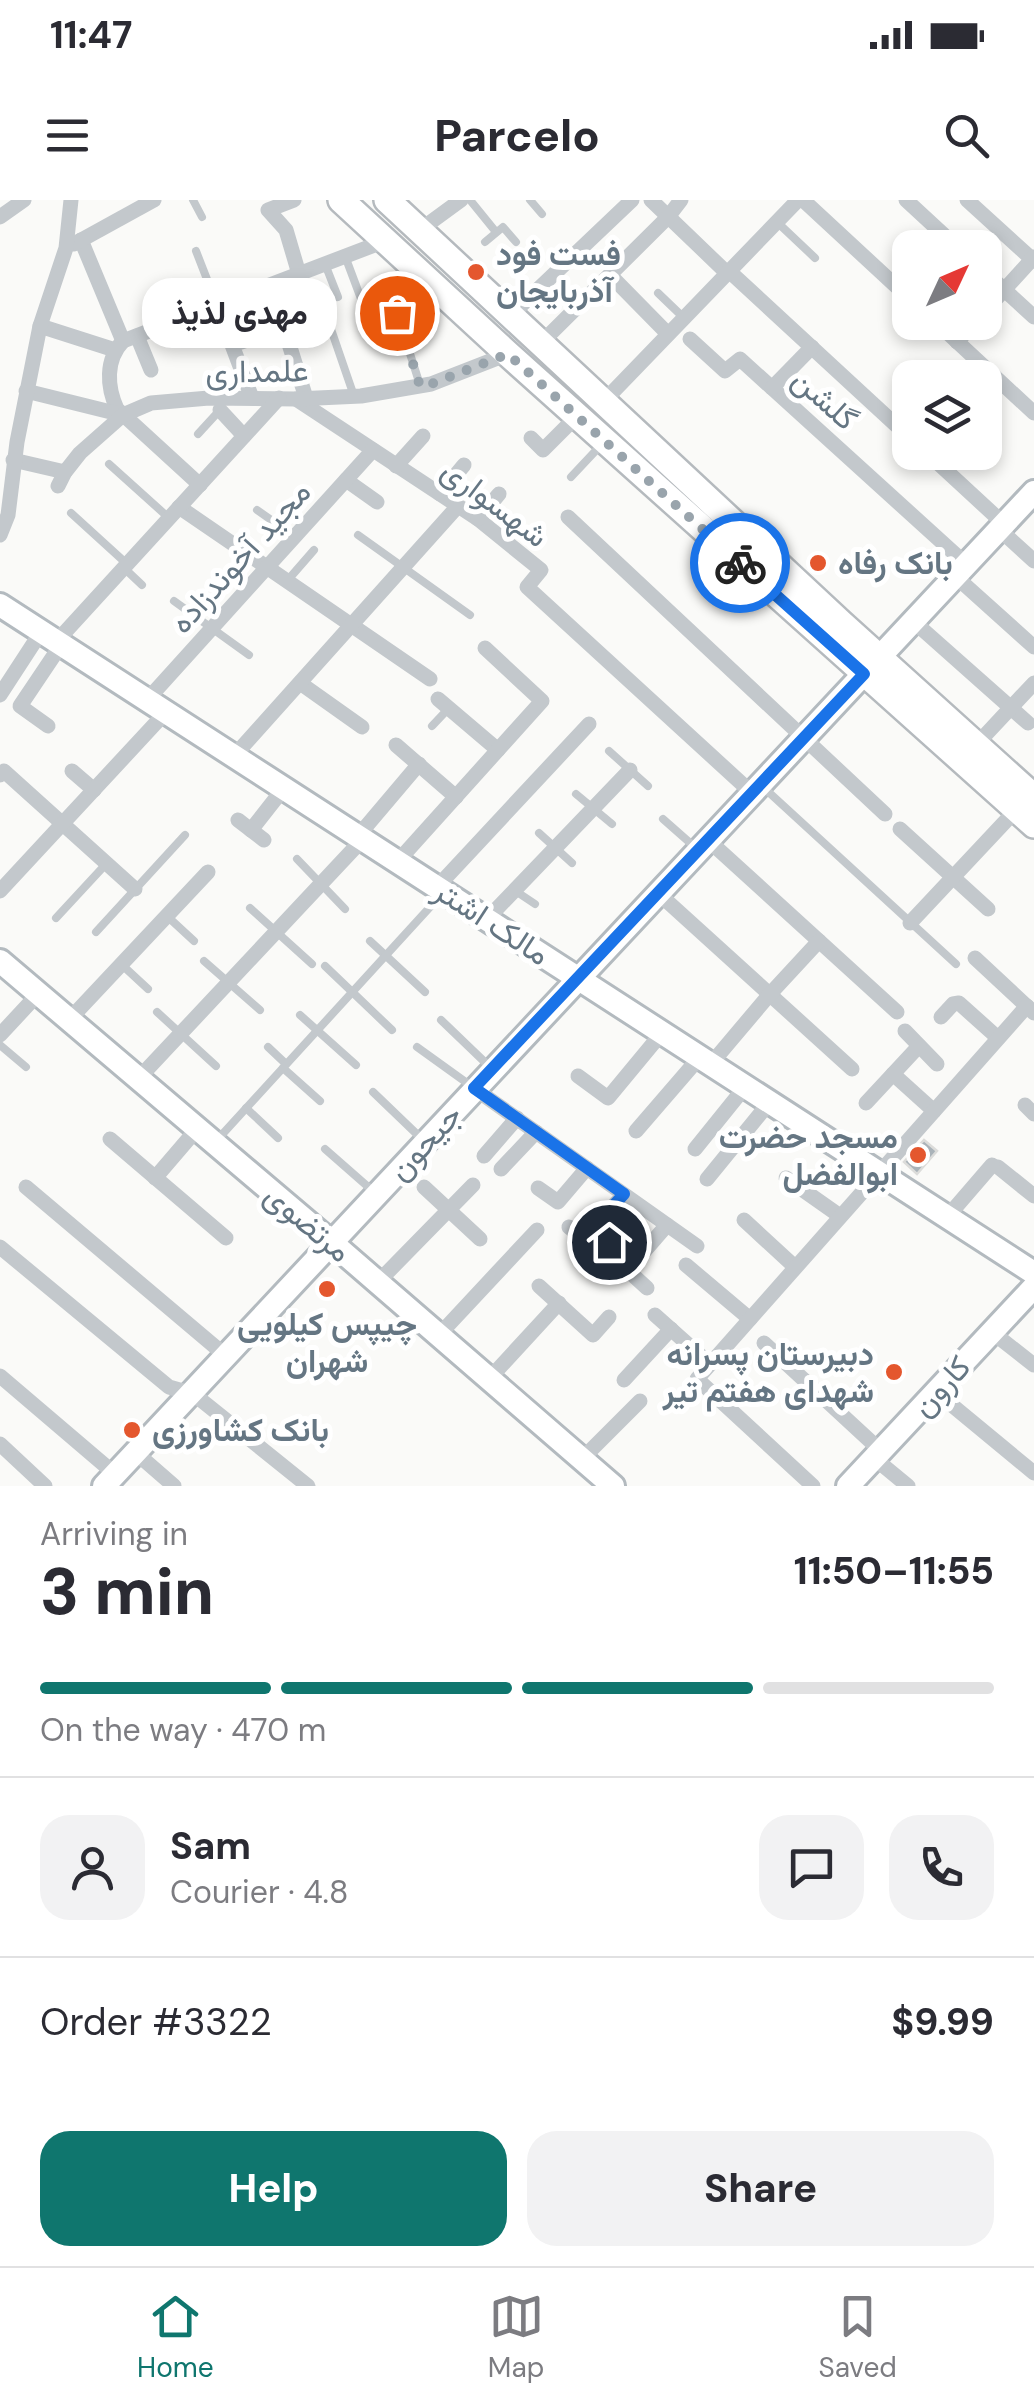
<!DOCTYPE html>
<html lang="en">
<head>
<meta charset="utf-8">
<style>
  body { margin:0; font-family:"DM Sans",Vazirmatn,sans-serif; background:#f2f2f3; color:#2b2b33; height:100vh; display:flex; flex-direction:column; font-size:38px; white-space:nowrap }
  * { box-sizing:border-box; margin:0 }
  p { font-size:32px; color:#7c7c81 }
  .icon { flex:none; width:55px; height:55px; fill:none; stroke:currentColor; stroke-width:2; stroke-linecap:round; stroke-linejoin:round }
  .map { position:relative; height:1286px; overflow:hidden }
  .sheet { display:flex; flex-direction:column; background:#fff; flex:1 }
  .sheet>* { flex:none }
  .needle { width:65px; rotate:46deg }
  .controls { position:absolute; left:892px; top:30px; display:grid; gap:20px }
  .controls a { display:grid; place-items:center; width:110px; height:110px; border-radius:20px; background:#fff; box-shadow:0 5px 15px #0003; font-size:50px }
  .pin { position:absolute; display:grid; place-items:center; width:85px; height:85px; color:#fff; margin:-42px; border:5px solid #fff; border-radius:50%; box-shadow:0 2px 10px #0007 }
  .courier { position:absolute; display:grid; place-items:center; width:100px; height:100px; margin:-50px; border:8px solid #1a73e8; border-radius:50%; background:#fff; color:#222; box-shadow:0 2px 12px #0007 }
  .bubble { position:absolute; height:70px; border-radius:30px; background:#fff; box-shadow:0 5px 15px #0003; font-size:32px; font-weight:800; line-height:70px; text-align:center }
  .summary em { font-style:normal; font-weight:800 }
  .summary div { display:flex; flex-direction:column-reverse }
  .summary { display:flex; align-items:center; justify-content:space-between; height:170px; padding:0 40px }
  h1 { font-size:65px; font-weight:800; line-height:75px }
  .bar { display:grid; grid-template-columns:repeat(4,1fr); gap:15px 10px; align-content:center; height:120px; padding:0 40px }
  .bar i { height:12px; border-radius:8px; background:#e1e1e2 }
  .bar .selected { background:#0f766e }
  .bar p { grid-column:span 4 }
  .line { display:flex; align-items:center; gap:25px; padding:0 40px; border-top:2px solid #e1e1e2 }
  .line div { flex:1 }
  .round { display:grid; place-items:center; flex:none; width:105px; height:105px; border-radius:30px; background:#f2f2f3 }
  .button { display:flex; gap:20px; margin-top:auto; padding:20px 40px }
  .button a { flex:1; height:115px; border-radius:30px; background:#0f766e; color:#fff; font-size:40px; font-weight:800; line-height:115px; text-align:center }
  .button a+a { background:#f2f2f3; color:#2b2b33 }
  .status { display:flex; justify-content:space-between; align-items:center; height:70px; padding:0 50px; background:#fff; direction:ltr }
  .status svg { height:28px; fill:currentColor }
  header { display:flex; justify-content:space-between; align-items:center; height:130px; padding:0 40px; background:#fff; font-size:45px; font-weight:800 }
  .tab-bar { display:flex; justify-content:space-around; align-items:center; height:140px; border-top:2px solid #e1e1e2; background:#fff; font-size:28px; color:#7c7c81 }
  .tab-bar a { display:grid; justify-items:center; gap:5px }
  .tab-bar .selected { color:#0f766e }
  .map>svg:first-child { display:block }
  .building { fill:#aab3b9; stroke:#dcdcda; stroke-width:2.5 }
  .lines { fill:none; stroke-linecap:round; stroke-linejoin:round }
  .secondary-casing { stroke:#b3babf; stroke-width:28 }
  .primary-casing { stroke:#b5babe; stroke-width:30 }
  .lane { stroke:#c3c8cc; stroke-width:8 }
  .street { stroke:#c3c8cc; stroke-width:15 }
  .secondary { stroke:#fff; stroke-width:22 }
  .primary { stroke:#fff; stroke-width:25 }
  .done { stroke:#99a4ac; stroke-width:10; stroke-dasharray:0 18 }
  .route { stroke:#1a73e8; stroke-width:12 }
  .poi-dot { fill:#e4572e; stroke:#fff; stroke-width:4 }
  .labels { text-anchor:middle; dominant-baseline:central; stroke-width:10; stroke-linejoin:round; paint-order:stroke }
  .poi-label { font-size:32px; font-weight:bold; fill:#657683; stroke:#fff; text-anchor:start }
  .street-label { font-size:32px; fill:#657683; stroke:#fff }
</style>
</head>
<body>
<div class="status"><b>11:47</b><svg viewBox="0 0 49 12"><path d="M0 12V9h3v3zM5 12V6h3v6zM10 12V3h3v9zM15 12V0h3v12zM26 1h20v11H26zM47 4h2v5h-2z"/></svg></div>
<header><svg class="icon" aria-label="menu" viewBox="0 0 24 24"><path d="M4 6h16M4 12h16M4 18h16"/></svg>Parcelo<svg class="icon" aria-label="search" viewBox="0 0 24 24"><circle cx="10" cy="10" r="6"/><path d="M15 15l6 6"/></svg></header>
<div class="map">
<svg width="1034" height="1286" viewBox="0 0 1034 1286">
  <rect width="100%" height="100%" fill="#fafaf8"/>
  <path class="building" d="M924 940 937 951 917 974 904 962Z"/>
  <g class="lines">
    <defs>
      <g id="secondary">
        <path d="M0 405 1034 1073"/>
        <path d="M0 761 331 1042 613 1286"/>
        <path d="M104 1286 1034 292"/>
        <path d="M848 1286 1034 1087"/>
      </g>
      <g id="primary">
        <path d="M341 0 508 154 1034 625"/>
        <path d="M387 0 841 423 1034 597"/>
      </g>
    </defs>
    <use href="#secondary" class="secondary-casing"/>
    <use href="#primary" class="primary-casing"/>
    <g class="lane">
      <path d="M193 0 202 17"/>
      <path d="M470 0 496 32"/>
      <path d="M530 0 542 14"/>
      <path d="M778 23 815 58"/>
      <path d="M485 42 503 27 516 42"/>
      <path d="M196 51 217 105"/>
      <path d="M345 56 366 112"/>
      <path d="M325 64 338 97"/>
      <path d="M294 75 305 99"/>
      <path d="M658 93 684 118"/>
      <path d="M322 103 354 196"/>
      <path d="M397 113 420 185"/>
      <path d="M178 120 186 143"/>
      <path d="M198 234 220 210"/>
      <path d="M109 264 169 318"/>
      <path d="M571 277 602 244"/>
      <path d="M257 310 294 336"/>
      <path d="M71 313 127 364"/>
      <path d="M358 335 470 415"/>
      <path d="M124 368 142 385"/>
      <path d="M287 381 314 350"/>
      <path d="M174 401 249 455"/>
      <path d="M432 526 449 508"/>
      <path d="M609 551 648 586"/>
      <path d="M764 588 956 764"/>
      <path d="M576 594 612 624"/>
      <path d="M663 619 697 649"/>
      <path d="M539 633 572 663"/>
      <path d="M297 659 345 709"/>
      <path d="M514 690 535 704"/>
      <path d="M250 708 312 764"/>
      <path d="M168 717 194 741"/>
      <path d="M56 718 106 664"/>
      <path d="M96 732 185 635"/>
      <path d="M370 741 425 792"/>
      <path d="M204 761 260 810"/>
      <path d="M121 764 148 789"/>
      <path d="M325 766 392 830"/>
      <path d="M157 812 216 866"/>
      <path d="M300 815 356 865"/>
      <path d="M441 820 492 869"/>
      <path d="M0 845 26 867"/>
      <path d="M268 847 286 864"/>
      <path d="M417 847 474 888"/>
      <path d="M283 868 320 901"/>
      <path d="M373 892 424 941"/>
      <path d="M246 908 278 938"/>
      <path d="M218 939 441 695"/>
      <path d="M325 949 374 992"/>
    </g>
    <g class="street">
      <path d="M294 0 268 10 286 30 299 74"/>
      <path d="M651 0 727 73"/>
      <path d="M803 0 910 99"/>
      <path d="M906 0 958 48"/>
      <path d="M967 0 1034 61"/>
      <path d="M0 17 24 0"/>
      <path d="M420 30 461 0"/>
      <path d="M81 40 123 141"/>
      <path d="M74 44 154 0"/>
      <path d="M729 71 910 238"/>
      <path d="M985 72 1034 117"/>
      <path d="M610 75 668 134"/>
      <path d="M217 105 252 198"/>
      <path d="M985 111 1034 57"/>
      <path d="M511 115 632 0"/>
      <path d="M936 122 1034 213"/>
      <path d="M40 126 115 150"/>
      <path d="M137 136 151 170"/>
      <path d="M690 139 725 171 740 159 966 364"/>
      <path d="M123 141 385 41"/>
      <path d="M123 141C105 160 107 187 117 209L200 285"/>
      <path d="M241 142 284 128 306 198"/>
      <path d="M957 142 975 122"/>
      <path d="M541 143 668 17 681 0"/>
      <path d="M772 188 812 147"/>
      <path d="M26 191 123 215"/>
      <path d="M296 199 478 319 541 370 527 387 752 593"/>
      <path d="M604 201 798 0"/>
      <path d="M220 210 244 236"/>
      <path d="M531 238 543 250 577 216"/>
      <path d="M926 252 1004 324"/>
      <path d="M13 260 65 272"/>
      <path d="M396 266 423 236"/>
      <path d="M346 280 377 302"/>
      <path d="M58 286 65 272 80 253 123 215 151 203 209 198 296 199 361 196 431 184 508 154"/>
      <path d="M440 294 464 265"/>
      <path d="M179 307 430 479"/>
      <path d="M568 317 885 614"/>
      <path d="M478 319 499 294"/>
      <path d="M999 329 1034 361"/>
      <path d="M0 335 8 315 17 242 40 126 66 48 71 0"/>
      <path d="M955 376 1034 447"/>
      <path d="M913 421 1028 523"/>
      <path d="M56 442 279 198"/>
      <path d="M300 483 362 527"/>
      <path d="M0 495 41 432"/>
      <path d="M438 499 498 550"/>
      <path d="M147 500 373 250"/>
      <path d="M48 526 20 506 61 445"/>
      <path d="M396 545 456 597"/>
      <path d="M976 545 1034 483"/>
      <path d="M234 556 458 306"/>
      <path d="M72 571 94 590"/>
      <path d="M0 575 4 571 135 689"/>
      <path d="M238 620 264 640"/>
      <path d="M900 629 988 709"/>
      <path d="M251 630 284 588"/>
      <path d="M358 636 419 564"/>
      <path d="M708 640 897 812"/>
      <path d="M398 661 542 501 485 448"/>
      <path d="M437 687 589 524"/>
      <path d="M0 691 166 512"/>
      <path d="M658 693 852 869"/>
      <path d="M487 719 630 570"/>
      <path d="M910 723 1017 609"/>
      <path d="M975 758 1034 813"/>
      <path d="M941 817 953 804 959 803 998 838"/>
      <path d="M69 820 208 672"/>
      <path d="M905 831 937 864"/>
      <path d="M0 835 38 794"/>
      <path d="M710 865 770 794 819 741"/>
      <path d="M893 874 934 911"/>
      <path d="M578 876 608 898 661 834"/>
      <path d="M138 879 363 639"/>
      <path d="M475 889 697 1046"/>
      <path d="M866 903 919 846"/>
      <path d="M1025 905 1034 914"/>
      <path d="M636 931 699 858"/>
      <path d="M110 939 226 1038"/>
      <path d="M695 949 745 887"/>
      <path d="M484 956 517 918"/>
      <path d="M998 967 1034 996"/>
      <path d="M501 969 536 932"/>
      <path d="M155 978 197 929"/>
      <path d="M786 978 840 1016"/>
      <path d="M707 979 769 903"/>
      <path d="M26 987 226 1156"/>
      <path d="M424 987 480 1039"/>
      <path d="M538 988 558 1002 587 968"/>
      <path d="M948 1016 992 965"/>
      <path d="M744 1020 795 1067"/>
      <path d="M569 1027 583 1038 624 995"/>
      <path d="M593 1027 609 1042"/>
      <path d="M0 1047 169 1187 190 1193 201 1200 308 1286"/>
      <path d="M612 1056 647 1088"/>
      <path d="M686 1065 750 1119"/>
      <path d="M628 1070 667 1025"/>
      <path d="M378 1082 473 985"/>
      <path d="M539 1086 593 1135 609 1117"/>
      <path d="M655 1115 710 1164"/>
      <path d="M992 1132 1034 1165"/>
      <path d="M439 1135 537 1030"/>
      <path d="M764 1143 881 1251"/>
      <path d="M0 1176 115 1274"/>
      <path d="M489 1179 559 1103"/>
      <path d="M624 1180 671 1129"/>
      <path d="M936 1192 1034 1273"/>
      <path d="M0 1244 45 1286"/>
      <path d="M135 1252 174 1286"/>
      <path d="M874 1258 908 1286"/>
      <path d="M582 1259 640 1201"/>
      <path d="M813 1286 697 1179 1027 806"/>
    </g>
    <use href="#secondary" class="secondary"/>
    <use href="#primary" class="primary"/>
  </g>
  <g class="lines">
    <path class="done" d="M397 113 420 186 431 184 508 154 740 363"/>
    <path class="route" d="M609 1042 594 1027 624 994 474 888 864 474 740 363"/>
  </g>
  <g class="poi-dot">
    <circle cx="476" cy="72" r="10"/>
    <circle cx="818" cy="363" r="10"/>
    <circle cx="918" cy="955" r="10"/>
    <circle cx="327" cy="1089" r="10"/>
    <circle cx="894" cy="1172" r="10"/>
    <circle cx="132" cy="1230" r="10"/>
  </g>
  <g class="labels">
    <g class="poi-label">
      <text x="496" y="54">فست فود<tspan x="496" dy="37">آذربایجان</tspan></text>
      <text x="838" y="363">بانک رفاه</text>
      <text x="898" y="937" text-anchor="end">مسجد حضرت<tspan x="898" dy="37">ابوالفضل</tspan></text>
      <text x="327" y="1124" text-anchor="middle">چیپس کیلویی<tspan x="327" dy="37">شهران</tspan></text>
      <text x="874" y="1154" text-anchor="end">دبیرستان پسرانه<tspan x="874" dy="37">شهدای هفتم تیر</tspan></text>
      <text x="152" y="1230">بانک کشاورزی</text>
    </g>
    <g class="street-label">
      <text transform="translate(257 171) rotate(-1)">علمداری</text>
      <text transform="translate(825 199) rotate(42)">گلشن</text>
      <text transform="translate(495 303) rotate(37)">شهسواری</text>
      <text transform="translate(240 357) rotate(-48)">مجید آخوندزاده</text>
      <text transform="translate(492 722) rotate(33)">مالک اشتر</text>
      <text transform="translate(425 942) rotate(-47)">جیحون</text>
      <text transform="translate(308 1023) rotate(40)">مرتضوی</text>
      <text transform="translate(941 1186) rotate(-47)">کارون</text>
    </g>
  </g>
</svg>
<div class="controls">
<a><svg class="needle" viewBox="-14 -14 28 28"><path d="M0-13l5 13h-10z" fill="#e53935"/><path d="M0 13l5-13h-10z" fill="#7c7c81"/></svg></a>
<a><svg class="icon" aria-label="layers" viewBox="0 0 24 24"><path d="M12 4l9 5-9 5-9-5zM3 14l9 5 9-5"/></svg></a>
</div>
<div class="pin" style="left:397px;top:113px;background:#ea580c"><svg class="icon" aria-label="bag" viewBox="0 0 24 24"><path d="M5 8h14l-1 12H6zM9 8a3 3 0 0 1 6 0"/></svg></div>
<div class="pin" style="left:609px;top:1042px;background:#1f2937"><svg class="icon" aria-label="home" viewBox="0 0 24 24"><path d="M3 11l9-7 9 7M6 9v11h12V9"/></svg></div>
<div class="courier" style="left:740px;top:363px"><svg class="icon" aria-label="bike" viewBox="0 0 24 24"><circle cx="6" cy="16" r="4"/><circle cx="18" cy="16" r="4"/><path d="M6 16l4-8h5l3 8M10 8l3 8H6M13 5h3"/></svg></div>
<div class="bubble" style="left:142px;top:78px;width:195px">مهدی لذیذ</div>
</div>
<section class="sheet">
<div class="summary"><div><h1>3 min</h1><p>Arriving in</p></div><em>11:50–11:55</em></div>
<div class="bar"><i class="selected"></i><i class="selected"></i><i class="selected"></i><i></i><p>On the way · 470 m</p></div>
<div class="line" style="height:180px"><a class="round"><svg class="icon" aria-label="person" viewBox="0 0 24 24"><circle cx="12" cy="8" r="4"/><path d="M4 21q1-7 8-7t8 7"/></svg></a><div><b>Sam</b><p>Courier · 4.8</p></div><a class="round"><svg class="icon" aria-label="chat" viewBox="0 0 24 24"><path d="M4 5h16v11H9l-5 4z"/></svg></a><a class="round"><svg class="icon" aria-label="phone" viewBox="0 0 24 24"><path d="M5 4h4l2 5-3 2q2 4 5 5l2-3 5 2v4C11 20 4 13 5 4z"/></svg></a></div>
<div class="line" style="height:130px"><div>Order #3322</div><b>$9.99</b></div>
<div class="button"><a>Help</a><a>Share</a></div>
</section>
<nav class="tab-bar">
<a class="selected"><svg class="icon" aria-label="home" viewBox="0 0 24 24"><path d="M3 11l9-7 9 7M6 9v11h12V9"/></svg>Home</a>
<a><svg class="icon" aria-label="map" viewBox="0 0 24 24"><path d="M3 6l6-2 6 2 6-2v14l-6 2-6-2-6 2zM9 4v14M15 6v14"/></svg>Map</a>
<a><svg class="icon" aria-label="saved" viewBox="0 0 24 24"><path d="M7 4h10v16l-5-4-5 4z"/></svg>Saved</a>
</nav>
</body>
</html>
